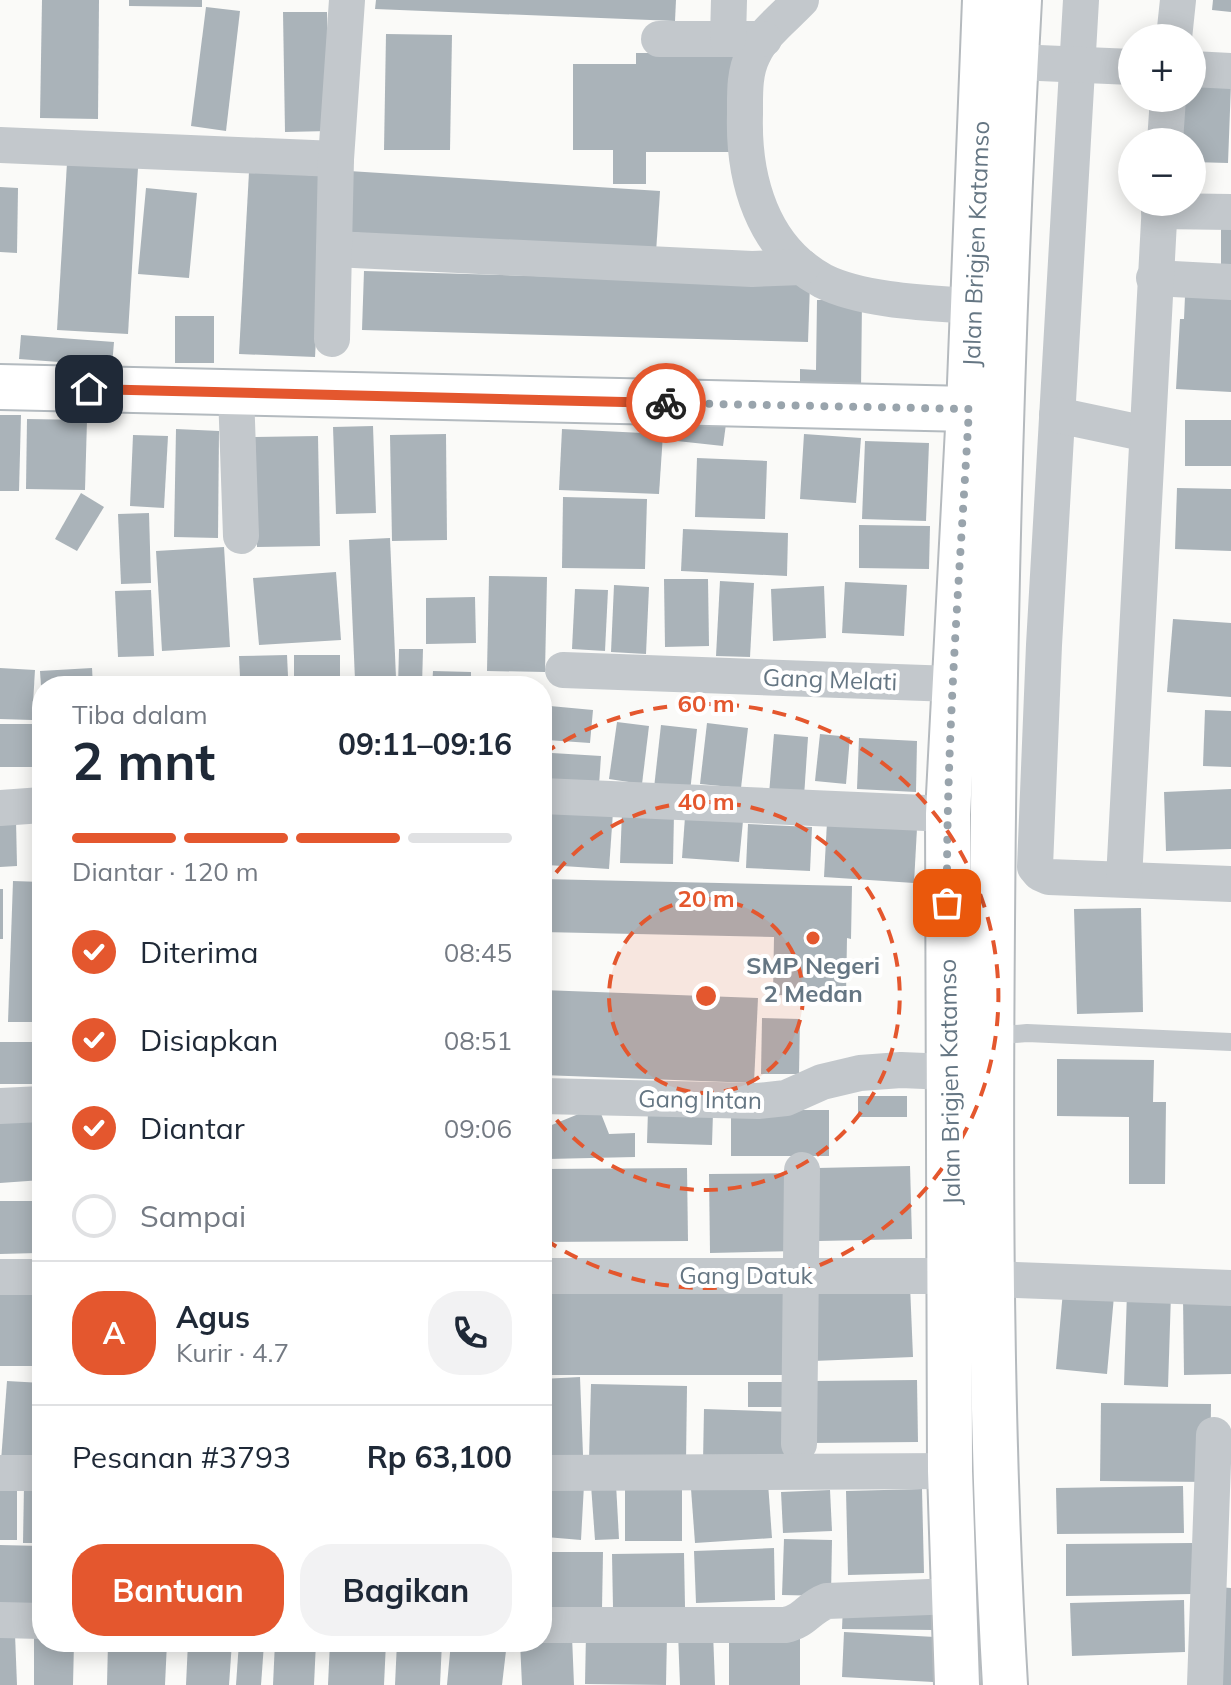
<!DOCTYPE html>
<html lang="id">
<head>
<meta charset="utf-8">
<style>
  body { margin:0; font-family:Mulish,sans-serif; background:#f2f2f3; color:#1f2937; height:100vh; display:flex; flex-direction:column; font-size:30px; white-space:nowrap }
  * { box-sizing:border-box; margin:0 }
  p { font-size:26px; color:#747a83 }
  .icon { flex:none; width:44px; height:44px; fill:none; stroke:currentColor; stroke-width:2; stroke-linecap:round; stroke-linejoin:round }
  .map { position:relative; flex:1; overflow:hidden }
  .panel { position:absolute; left:32px; top:676px; width:520px; height:976px; display:flex; flex-direction:column; background:#fff; border-radius:32px; box-shadow:0 4px 20px #0003 }
  .panel>* { flex:none }
  .controls { position:absolute; left:1118px; top:24px; display:grid; gap:16px }
  .controls a { display:grid; place-items:center; width:88px; height:88px; border-radius:50%; background:#fff; box-shadow:0 4px 20px #0003; font-size:40px }
  .pin { position:absolute; display:grid; place-items:center; width:68px; height:68px; color:#fff; margin:-34px; border-radius:16px; box-shadow:0 4px 12px #0006 }
  .courier { position:absolute; display:grid; place-items:center; width:80px; height:80px; margin:-40px; border:6px solid #e4572e; border-radius:50%; background:#fff; color:#222; box-shadow:0 2px 10px #0007 }
  .summary em { font-style:normal; font-weight:700 }
  .summary div { display:flex; flex-direction:column-reverse }
  .summary { display:flex; align-items:center; justify-content:space-between; height:136px; padding:0 40px }
  h1 { font-size:52px; font-weight:700; line-height:60px }
  .bar { display:grid; grid-template-columns:repeat(4,1fr); gap:12px 8px; align-content:center; height:96px; padding:0 40px }
  .bar i { height:10px; border-radius:6px; background:#e0e1e3 }
  .bar .on { background:#e4572e }
  .bar p { grid-column:span 4 }
  .line { display:flex; align-items:center; gap:20px; padding:0 40px; border-top:2px solid #e0e1e3 }
  .line div { flex:1 }
  .round { display:grid; place-items:center; flex:none; width:84px; height:84px; border-radius:32px; background:#f2f2f3 }
  ol { padding:0 40px; list-style:none }
  li { display:flex; align-items:center; gap:24px; height:88px }
  li p { margin-inline-start:auto }
  li .icon { padding:8px; border-radius:50%; background:#e4572e; color:#fff; stroke-width:4 }
  li:last-child { color:#747a83 }
  li i { width:44px; height:44px; border:4px solid #e0e1e3; border-radius:50% }
  .action { display:flex; gap:16px; margin-top:auto; padding:16px 40px }
  .action a { flex:1; height:92px; border-radius:32px; background:#e4572e; color:#fff; font-size:32px; font-weight:700; line-height:92px; text-align:center }
  .action a+a { background:#f2f2f3; color:#1f2937 }
  .map>svg:first-child { display:block }
  .building { fill:#aab3b9 }
  .lines { fill:none; stroke-linecap:round; stroke-linejoin:round }
  .secondary-casing { stroke:#b3babf; stroke-width:48 }
  .primary-casing { stroke:#b5babe; stroke-width:48 }
  .service { stroke:#c3c8cc; stroke-width:18 }
  .minor { stroke:#c3c8cc; stroke-width:36 }
  .secondary { stroke:#fff; stroke-width:44 }
  .primary { stroke:#fff; stroke-width:44 }
  .done { stroke:#99a4ac; stroke-width:8; stroke-dasharray:0 14.4 }
  .route { stroke:#e4572e; stroke-width:10 }
  .ring { fill:none; stroke:#e4572e; stroke-width:4; stroke-dasharray:14 10 }
  .poi-dot { fill:#e4572e; stroke:#fff; stroke-width:3 }
  .labels { text-anchor:middle; dominant-baseline:central; stroke-width:8; stroke-linejoin:round; paint-order:stroke }
  .street-label { font-size:24px; fill:#657683; stroke:#fff }
  .poi-label { font-size:24px; font-weight:bold; fill:#657683; stroke:#fff }
  .centre { fill:#e4572e; stroke:#fff; stroke-width:4 }
  .ring-label { font-size:24px; text-anchor:middle; font-weight:bold; fill:#e4572e; stroke:#fff; stroke-width:8; stroke-linejoin:round; paint-order:stroke }
</style>
</head>
<body>
<div class="map">
<svg width="1231" height="1685" viewBox="0 0 1231 1685">
  <rect width="100%" height="100%" fill="#fafaf8"/>
  <g class="building">
    <path d="M42 0H99L98 119 40 118Z"/>
    <path d="M129 0H202V7L129 6Z"/>
    <path d="M376 0H676L675 21 375 9Z"/>
    <path d="M1213 0H1231V12L1212 10Z"/>
    <path d="M206 7 240 11 226 131 191 126Z"/>
    <path d="M283 12H327L329 131 285 132Z"/>
    <path d="M386 34 452 35 450 150H384Z"/>
    <path d="M636 53H734V152H646V184H613V150H573V64H636Z"/>
    <path d="M1192 83 1231 84 1228 163 1192 162V142H1155L1156 98H1192Z"/>
    <path d="M67 163 138 168 128 334 57 330Z"/>
    <path d="M349 171 660 191 656 253 346 232Z"/>
    <path d="M249 172 325 176 315 357 239 354Z"/>
    <path d="M0 187 18 188 17 253 0 252Z"/>
    <path d="M146 188 197 193 189 278 138 274Z"/>
    <rect x="1221" y="223" width="10" height="43"/>
    <path d="M364 271 810 284 808 342 362 330Z"/>
    <path d="M1185 296 1231 298V392L1176 389 1180 319H1184Z"/>
    <path d="M817 300H862L861 390 800 389V369L816 370Z"/>
    <rect x="175" y="316" width="39" height="47"/>
    <path d="M21 335 114 342 112 366 19 359Z"/>
    <path d="M0 415H21L19 491H0Z"/>
    <path d="M680 418 726 424 723 446 677 441Z"/>
    <path d="M27 419 87 420 85 490 26 489Z"/>
    <rect x="1185" y="420" width="46" height="46"/>
    <path d="M373 426 376 513 336 514 333 427Z"/>
    <path d="M176 429 219 431 218 538 174 537Z"/>
    <path d="M562 429 663 434 659 494 559 490Z"/>
    <path d="M446 434 447 540 392 541 390 435Z"/>
    <path d="M804 434 861 438 856 503 800 499Z"/>
    <path d="M133 435 168 436 164 508 130 506Z"/>
    <path d="M318 436 320 546 257 547 255 437Z"/>
    <path d="M865 441 929 443 926 521 862 519Z"/>
    <path d="M697 458 767 461 765 519 695 517Z"/>
    <path d="M1177 488 1231 489V551L1175 549Z"/>
    <path d="M81 493 104 507 77 551 55 539Z"/>
    <path d="M563 497 647 499 645 569 562 568Z"/>
    <path d="M149 513 151 583 121 584 118 514Z"/>
    <path d="M859 525 930 526 929 569 859 568Z"/>
    <path d="M683 529 788 533 787 576 681 571Z"/>
    <path d="M390 538 396 678 355 680 349 540Z"/>
    <path d="M224 547 230 647 162 651 156 551Z"/>
    <path d="M336 572 341 640 259 645 253 578Z"/>
    <path d="M489 576 547 577 545 672 487 671Z"/>
    <path d="M664 579H708L709 646 665 647Z"/>
    <path d="M720 581 754 583 750 657 716 656Z"/>
    <path d="M845 582 907 585 904 636 842 633Z"/>
    <path d="M614 585 649 587 646 654 611 652Z"/>
    <path d="M824 586 826 638 773 641 771 589Z"/>
    <path d="M575 589 608 590 605 651 572 649Z"/>
    <path d="M151 590 154 656 118 657 115 591Z"/>
    <path d="M475 597 476 643 426 644V598Z"/>
    <path d="M1173 619 1231 623V697L1167 692Z"/>
    <path d="M399 649H423L422 686H398Z"/>
    <path d="M287 655 288 676 240 677 239 656Z"/>
    <rect x="294" y="655" width="46" height="31"/>
    <path d="M0 668 35 670 32 720 0 719Z"/>
    <path d="M92 668 93 686H41L40 671Z"/>
    <path d="M433 671 471 672V686H432Z"/>
    <path d="M550 706 593 710 590 743 547 740Z"/>
    <path d="M1205 710 1231 711V767L1203 766Z"/>
    <path d="M617 722 649 726 642 784 609 779Z"/>
    <path d="M707 723 748 728 741 788 700 784Z"/>
    <rect x="0" y="724" width="41" height="43"/>
    <path d="M661 725 697 729 690 792 654 788Z"/>
    <path d="M774 734 808 737 804 797 769 794Z"/>
    <path d="M820 734 850 737 846 784 815 781Z"/>
    <path d="M859 738 917 741 916 792 857 789Z"/>
    <path d="M552 753 601 756 599 785 551 781Z"/>
    <path d="M1231 789V849L1166 851 1164 792Z"/>
    <path d="M551 808 613 812 609 869 547 865Z"/>
    <path d="M622 812 674 813 673 864 620 863Z"/>
    <path d="M685 817 743 821 739 862 682 858Z"/>
    <path d="M16 820 17 866 0 867V821Z"/>
    <path d="M827 822 917 828 914 883 824 877Z"/>
    <path d="M748 824 812 827 810 871 746 868Z"/>
    <path d="M542 879 852 886 851 939 847 938 846 996 773 995 774 937 542 932Z"/>
    <path d="M13 881 42 882V1022H8Z"/>
    <rect x="0" y="889" width="3" height="50"/>
    <path d="M1141 908 1143 1012 1077 1014 1074 909Z"/>
    <path d="M542 990 758 998 754 1083 542 1075Z"/>
    <path d="M762 1018 800 1019 799 1074H761Z"/>
    <rect x="0" y="1042" width="36" height="42"/>
    <path d="M1057 1059 1154 1060 1153 1102H1166L1165 1184H1129V1117L1057 1116Z"/>
    <rect x="858" y="1096" width="49" height="21"/>
    <path d="M598 1106 609 1134 635 1133V1157L547 1159 542 1146V1129Z"/>
    <path d="M648 1110 713 1112 712 1145 647 1143Z"/>
    <rect x="731" y="1110" width="98" height="46"/>
    <path d="M38 1116 42 1180 0 1183V1119Z"/>
    <path d="M910 1166 912 1239 819 1241 817 1168Z"/>
    <path d="M687 1168 688 1241 542 1242V1169Z"/>
    <path d="M797 1173 798 1251 710 1253 709 1174Z"/>
    <path d="M0 1201H37L38 1253 0 1254Z"/>
    <path d="M910 1285 913 1357 813 1361 809 1289Z"/>
    <rect x="542" y="1289" width="255" height="86"/>
    <path d="M1063 1291 1114 1296 1107 1374 1056 1369Z"/>
    <rect x="0" y="1292" width="42" height="74"/>
    <path d="M1127 1292 1171 1294 1168 1387 1124 1385Z"/>
    <path d="M1231 1297V1374L1184 1375 1183 1298Z"/>
    <path d="M580 1377 583 1455 542 1456V1379Z"/>
    <path d="M917 1380 918 1442 812 1443 811 1381Z"/>
    <path d="M7 1381 42 1383V1464L1 1461Z"/>
    <rect x="748" y="1382" width="45" height="25"/>
    <path d="M591 1384 687 1386 686 1462 589 1460Z"/>
    <path d="M1101 1403 1211 1404 1210 1482 1100 1481Z"/>
    <path d="M704 1409 795 1412 794 1465 703 1462Z"/>
    <rect x="0" y="1482" width="17" height="58"/>
    <path d="M550 1483 584 1485 581 1540 546 1537 547 1544H542V1484H545L547 1534Z"/>
    <path d="M768 1483 772 1538 695 1543 691 1489Z"/>
    <path d="M616 1484 619 1539 595 1540 591 1485Z"/>
    <path d="M24 1486 42 1487V1543H23Z"/>
    <path d="M1183 1486 1184 1533 1057 1534 1056 1488Z"/>
    <rect x="625" y="1487" width="57" height="54"/>
    <path d="M922 1489 924 1573 848 1575 846 1491Z"/>
    <path d="M830 1490 832 1531 783 1533 781 1492Z"/>
    <path d="M784 1539 832 1540 831 1596 782 1595Z"/>
    <path d="M1192 1543V1594L1066 1596V1544Z"/>
    <path d="M0 1545 42 1546V1604L0 1603Z"/>
    <path d="M774 1548 775 1600 696 1603 694 1551Z"/>
    <path d="M542 1552H603L602 1609H542Z"/>
    <path d="M684 1553 685 1607 613 1608 612 1554Z"/>
    <path d="M1218 1587 1231 1588V1685H1212Z"/>
    <path d="M1184 1600 1185 1652 1072 1656 1070 1603Z"/>
    <path d="M843 1605 935 1607 934 1630 842 1629Z"/>
    <path d="M713 1632 715 1685H680L678 1633Z"/>
    <path d="M844 1632 935 1637 933 1682 842 1677Z"/>
    <path d="M586 1633 667 1635 666 1685 585 1684Z"/>
    <path d="M0 1634H15L17 1685H0Z"/>
    <rect x="729" y="1635" width="71" height="50"/>
    <path d="M572 1636 574 1685H522L520 1642H542Z"/>
    <path d="M34 1638H42V1642H74L73 1685H34Z"/>
    <path d="M108 1642H167L165 1685H107Z"/>
    <path d="M188 1642H232L229 1685H186Z"/>
    <path d="M239 1642 264 1644 261 1685H236Z"/>
    <path d="M275 1642H316L314 1685H273Z"/>
    <path d="M330 1642H386L384 1685H328Z"/>
    <path d="M397 1642H442L440 1685H395Z"/>
    <path d="M451 1642H507L502 1685H447Z"/>
  </g>
  <g class="lines">
    <defs>
      <path id="secondary" d="M0 387 969 409"/>
      <g id="primary">
        <path id="s1" d="M957 1685 950 1471 948 814 969 409 985 0"/>
        <path d="M1005 1685C990 1431 990 1177 992 923 994 615 1002 307 1019 0"/>
      </g>
    </defs>
    <use href="#secondary" class="secondary-casing"/>
    <use href="#primary" class="primary-casing"/>
    <path class="service" d="M991 1036 1027 1033 1231 1042"/>
    <g class="minor">
      <path d="M801 0C785 17 763 33 753 55 744 73 745 94 745 114 743 179 762 248 823 281 863 301 928 303 973 306"/>
      <path d="M1081 0 1044 645 1035 867 1040 873 1049 877 1231 884"/>
      <path d="M1174 38 1178 0"/>
      <path d="M659 39H764"/>
      <path d="M728 39 729 0"/>
      <path d="M1015 62 1132 67"/>
      <path d="M1192 69 1231 71"/>
      <path d="M1165 142 1168 98"/>
      <path d="M0 145 336 159"/>
      <path d="M1159 211 1231 212"/>
      <path d="M334 249 752 269 802 267"/>
      <path d="M1154 278 1231 282"/>
      <path d="M332 339 336 159 347 0"/>
      <path d="M236 393 241 536"/>
      <path d="M1057 415 1147 434"/>
      <path d="M563 670 953 684"/>
      <path d="M542 796 948 814"/>
      <path d="M0 808 42 805"/>
      <path d="M1124 879 1160 202"/>
      <path d="M542 1096 758 1101 786 1098 822 1082 860 1073 901 1070 948 1072"/>
      <path d="M0 1106 42 1104"/>
      <path d="M542 1276H951"/>
      <path d="M0 1277H42"/>
      <path d="M990 1279 1231 1288"/>
      <path d="M799 1444 802 1170"/>
      <path d="M0 1473H42"/>
      <path d="M542 1473 950 1471"/>
      <path d="M0 1620 42 1621"/>
      <path d="M542 1625H785C805 1621 808 1608 827 1601L955 1596"/>
      <path d="M1205 1685 1214 1435"/>
    </g>
    <use href="#secondary" class="secondary"/>
    <use href="#primary" class="primary"/>
  </g>
  <g class="lines">
    <path class="done" d="M666 403 969 409C960 573 946 738 947 903"/>
    <path class="route" d="M89 389 666 403"/>
  </g>
  <circle cx="706" cy="996" r="97" fill="#e4572e" fill-opacity=".12"/>
  <g class="ring">
    <circle cx="706" cy="996" r="97"/>
    <path d="M542 892A194 194 0 1 1 542 1100"/>
    <path d="M543 754A292 292 0 1 1 543 1238"/>
  </g>
  <circle class="poi-dot" cx="813" cy="938" r="8"/>
  <g class="labels">
    <g class="street-label">
      <text stroke="none"><textPath href="#s1" startOffset="1442">Jalan Brigjen Katamso</textPath></text>
      <text transform="translate(830 679) rotate(2)">Gang Melati</text>
      <text transform="translate(949 1082) rotate(-91)">Jalan Brigjen Katamso</text>
      <text transform="translate(700 1099) rotate(1)">Gang Intan</text>
      <text x="746" y="1275">Gang Datuk</text>
    </g>
    <g class="poi-label">
      <text x="813" y="965">SMP Negeri<tspan x="813" dy="28">2 Medan</tspan></text>
    </g>
  </g>
  <circle cx="706" cy="996" r="12" class="centre"/>
  <g class="ring-label">
    <text x="706" y="712">60 m</text>
    <text x="706" y="810">40 m</text>
    <text x="706" y="907">20 m</text>
  </g>
</svg>
<div class="controls">
<a>+</a>
<a>−</a>
</div>
<div class="pin" style="left:947px;top:903px;background:#ea580c"><svg class="icon" aria-label="bag" viewBox="0 0 24 24"><path d="M5 8h14l-1 12H6zM9 8a3 3 0 0 1 6 0"/></svg></div>
<div class="pin" style="left:89px;top:389px;background:#1f2937"><svg class="icon" aria-label="home" viewBox="0 0 24 24"><path d="M3 11l9-7 9 7M6 9v11h12V9"/></svg></div>
<div class="courier" style="left:666px;top:403px"><svg class="icon" aria-label="bike" viewBox="0 0 24 24"><circle cx="6" cy="16" r="4"/><circle cx="18" cy="16" r="4"/><path d="M6 16l4-8h5l3 8M10 8l3 8H6M13 5h3"/></svg></div>
<section class="panel">
<div class="summary"><div><h1>2 mnt</h1><p>Tiba dalam</p></div><em>09:11–09:16</em></div>
<div class="bar"><i class="on"></i><i class="on"></i><i class="on"></i><i></i><p>Diantar · 120 m</p></div>
<ol>
<li><svg class="icon" aria-label="check" viewBox="0 0 24 24"><path d="M5 12l5 5 9-10"/></svg>Diterima<p>08:45</p></li>
<li><svg class="icon" aria-label="check" viewBox="0 0 24 24"><path d="M5 12l5 5 9-10"/></svg>Disiapkan<p>08:51</p></li>
<li><svg class="icon" aria-label="check" viewBox="0 0 24 24"><path d="M5 12l5 5 9-10"/></svg>Diantar<p>09:06</p></li>
<li><i></i>Sampai</li>
</ol>
<div class="line" style="height:144px"><b class="round" style="background:#e4572e;color:#fff">A</b><div><b>Agus</b><p>Kurir · 4.7</p></div><a class="round"><svg class="icon" aria-label="phone" viewBox="0 0 24 24"><path d="M5 4h4l2 5-3 2q2 4 5 5l2-3 5 2v4C11 20 4 13 5 4z"/></svg></a></div>
<div class="line" style="height:104px"><div>Pesanan #3793</div><b>Rp 63,100</b></div>
<div class="action"><a>Bantuan</a><a>Bagikan</a></div>
</section>
</div>
</body>
</html>
